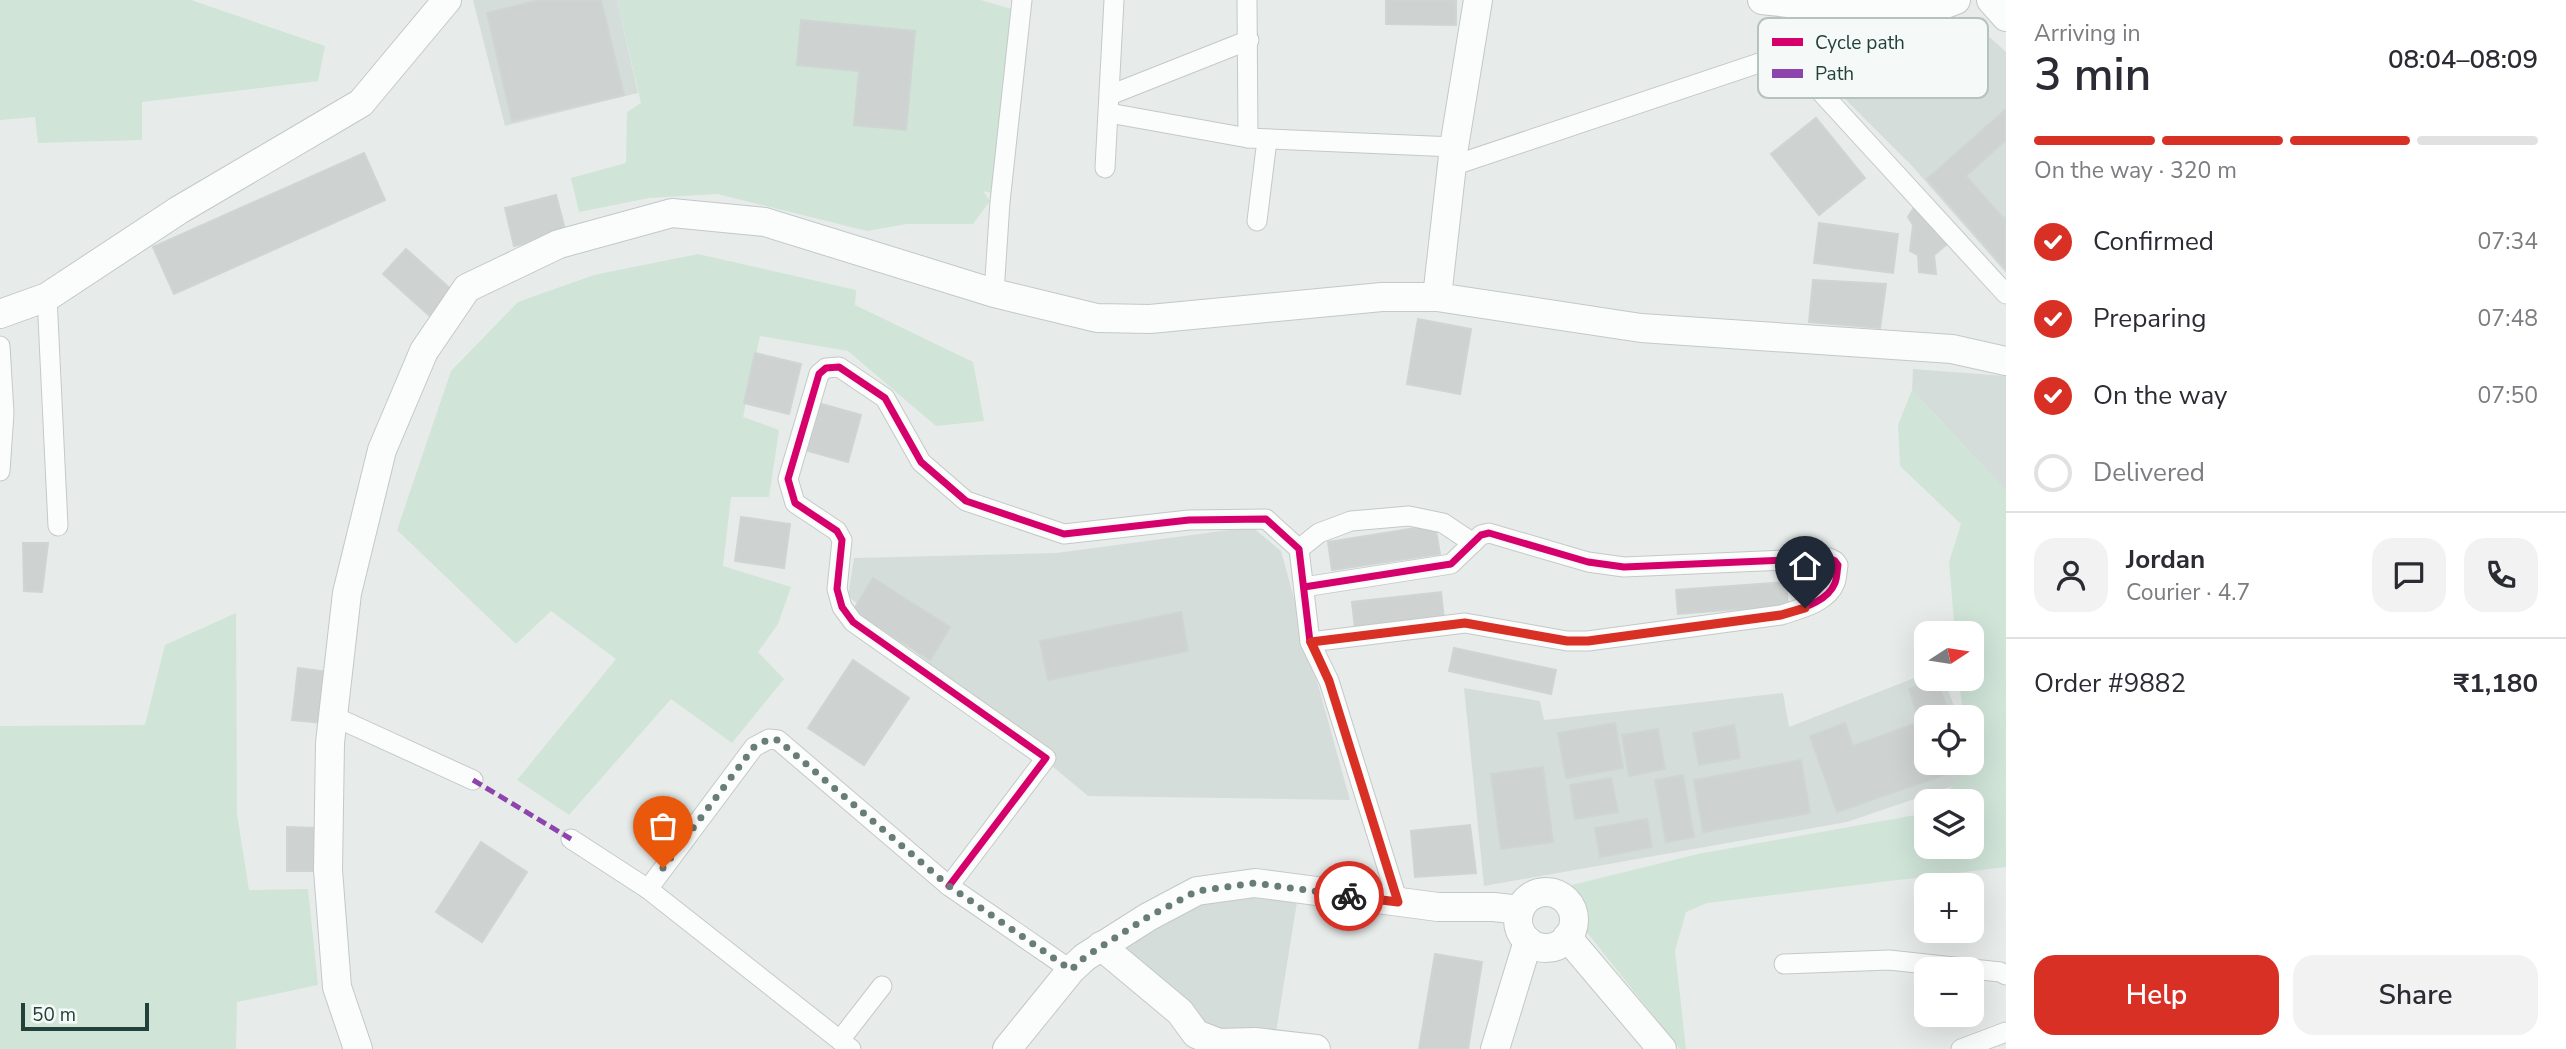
<!DOCTYPE html>
<html lang="en">
<head>
<meta charset="utf-8">
<style>
  body { margin:0; font-family:"Nunito Sans",sans-serif; background:#f2f2f3; color:#2b2b33; height:100vh; display:flex; flex-direction:column; font-size:26px; white-space:nowrap }
  * { box-sizing:border-box; margin:0 }
  p { font-size:23px; color:#7c7c81 }
  .icon { flex:none; width:38px; height:38px; fill:none; stroke:currentColor; stroke-width:2; stroke-linecap:round; stroke-linejoin:round }
  .map { position:relative; flex:1; overflow:hidden }
  .panel { display:flex; flex-direction:column; background:#fff; width:560px }
  .panel>* { flex:none }
  .needle { width:46px; rotate:78deg }
  .tools { position:absolute; left:1914px; top:621px; display:grid; gap:14px }
  .tools a { display:grid; place-items:center; width:70px; height:70px; border-radius:14px; background:#fff; box-shadow:0 7px 28px #0002; font-size:35px }
  .scale { position:absolute; left:21px; bottom:18px; width:128px; box-sizing:border-box; padding-left:7px; border:4px solid #24403b; border-top:0; font-size:19px; line-height:24px; white-space:nowrap; color:#24403b; -webkit-text-stroke:5px #f5faf8; paint-order:stroke }
  .pin { position:absolute; display:grid; place-items:center; width:60px; height:60px; color:#fff; margin:-72px -30px; border-radius:50% 50% 50% 0; rotate:-45deg; box-shadow:0 0 7px #0007 }
  .pin .icon { rotate:45deg }
  .courier { position:absolute; display:grid; place-items:center; width:70px; height:70px; margin:-35px; border:5px solid #d93025; border-radius:50%; background:#fff; color:#222; box-shadow:0 2px 9px #0007 }
  .summary em { font-style:normal; font-weight:600 }
  .summary div { display:flex; flex-direction:column-reverse }
  .summary { display:flex; align-items:center; justify-content:space-between; height:119px; padding:0 28px }
  h1 { font-size:46px; font-weight:600; line-height:52px }
  .bar { display:grid; grid-template-columns:repeat(4,1fr); gap:10px 7px; align-content:center; height:84px; padding:0 28px }
  .bar i { height:9px; border-radius:5px; background:#e1e1e2 }
  .bar .on { background:#d93025 }
  .bar p { grid-column:span 4 }
  .line { display:flex; align-items:center; gap:18px; padding:0 28px; border-top:2px solid #e1e1e2 }
  .line div { flex:1 }
  .round { display:grid; place-items:center; flex:none; width:74px; height:74px; border-radius:21px; background:#f2f2f3 }
  ol { padding:0 28px; list-style:none }
  li { display:flex; align-items:center; gap:21px; height:77px }
  li p { margin-inline-start:auto }
  li .icon { padding:7px; border-radius:50%; background:#d93025; color:#fff; stroke-width:4 }
  li:last-child { color:#7c7c81 }
  li i { width:38px; height:38px; border:4px solid #e1e1e2; border-radius:50% }
  .button { display:flex; gap:14px; margin-top:auto; padding:14px 28px }
  .button a { flex:1; height:80px; border-radius:21px; background:#d93025; color:#fff; font-size:28px; font-weight:600; line-height:80px; text-align:center }
  .button a+a { background:#f2f2f3; color:#2b2b33 }
  main { display:flex; flex:1; min-height:0 }
  .map>svg:first-child { display:block }
  .built { fill:#d5ddda }
  .green { fill:#d0e4d8 }
  .building { fill:#ced3d1; stroke:#cfd5d3; stroke-width:2 }
  .lines { fill:none; stroke-linecap:round; stroke-linejoin:round }
  .street-casing { stroke:#c4c9c7; stroke-width:21 }
  .secondary-casing { stroke:#c2c9c7; stroke-width:30 }
  .street { stroke:#fbfcfc; stroke-width:19 }
  .secondary { stroke:#fbfcfc; stroke-width:28 }
  .quiet { stroke:#8e44ad; stroke-width:5; stroke-dasharray:10 5; stroke-linecap:butt }
  .cycleway-casing { stroke:#f5faf8; stroke-width:11 }
  .cycleway { stroke:#d6006c; stroke-width:7 }
  .done { stroke:#687c78; stroke-width:7; stroke-dasharray:0 12.6 }
  .route { stroke:#d93025; stroke-width:9 }
  .key { fill:#f5faf8; stroke:#b6c2bf; stroke-width:2 }
  .key-label { font-size:19px; fill:#24403b }
</style>
</head>
<body>
<main>
<div class="map">
<svg width="2006" height="1049" viewBox="0 0 2006 1049">
  <rect width="100%" height="100%" fill="#e7ecea"/>
  <g class="built">
    <path d="M473 0H617L638 93 505 126Z"/>
    <path d="M1954 16 1975 24 2006 52V273L1912 166 1804 58 1830 23Z"/>
    <path d="M1913 369 2006 376V491L1912 390Z"/>
    <path d="M1252 527 1281 551 1350 800 1088 796 848 596 854 558 1056 553Z"/>
    <path d="M1927 673V679H1944L1958 717 1927 718V763H1972L1979 777 1847 822 1484 886 1464 688 1540 701 1544 720 1783 693 1789 727Z"/>
    <path d="M1254 897 1297 902 1274 1045 1206 1049 1119 950 1198 905Z"/>
  </g>
  <g class="green">
    <path d="M0 0H191L325 46 318 81 142 102V140L38 143 35 117 0 120Z"/>
    <path d="M617 0H981L1015 10 992 193 983 191 990 201 973 224H907L867 231 717 194 649 198 579 212 571 178 626 163 627 112 641 103Z"/>
    <path d="M698 254 856 290 855 305 973 362 984 421 936 426 848 351 760 336 743 417 779 430 769 497H731L723 566 791 587 778 624 758 652 784 679 732 743 671 699 569 815 517 780 616 659 551 611 516 644 397 530 451 371 518 302 594 275Z"/>
    <path d="M1912 390 2006 491V867L1707 903 1686 912 1675 951 1686 1049H1680L1585 930 1572 885 1698 854 1927 813V847H1972V802L1938 801 1967 771V763H1972V718L1963 717 1959 679H1972V634L1955 633 1949 562 1961 524 1900 466 1898 425Z"/>
    <path d="M236 613 237 814 249 890 308 889 318 985 237 1002 236 1049H0V726L145 725 165 645Z"/>
  </g>
  <g class="building">
    <path d="M540 0H601L624 95 512 121 487 13Z"/>
    <path d="M1386 0H1456V25L1386 24Z"/>
    <path d="M801 20 915 31 906 130 854 125 859 71 797 65Z"/>
    <path d="M2006 109V140L1966 176 2004 219 2006 217V270L1927 179Z"/>
    <path d="M1816 118 1865 178 1819 215 1771 154Z"/>
    <path d="M364 153 385 200 174 294 153 247Z"/>
    <path d="M556 195 566 233 514 246 505 208Z"/>
    <path d="M1917 203 1952 240 1934 255 1936 274 1919 272 1918 255 1910 251 1913 225 1908 217Z"/>
    <path d="M1819 223 1898 234 1893 273 1814 263Z"/>
    <path d="M406 249 454 292 431 317 383 274Z"/>
    <path d="M1813 280 1886 284 1880 328 1809 322Z"/>
    <path d="M1418 319 1471 329 1460 394 1407 384Z"/>
    <path d="M755 353 801 364 789 414 744 403Z"/>
    <path d="M818 403 861 415 848 462 805 450Z"/>
    <path d="M741 517 790 524 784 568 735 561Z"/>
    <path d="M1435 525 1440 554 1332 570 1328 542Z"/>
    <path d="M23 543H48L42 592 24 591Z"/>
    <path d="M873 578 950 627 930 660 853 611Z"/>
    <path d="M1786 582 1788 605 1678 614 1676 590Z"/>
    <path d="M1441 592 1444 619 1355 629 1352 602Z"/>
    <path d="M1181 612 1188 651 1048 680 1040 641Z"/>
    <path d="M1454 648 1556 670 1551 694 1449 671Z"/>
    <path d="M853 660 909 698 864 765 808 728Z"/>
    <path d="M298 668 329 672 324 723 292 720Z"/>
    <path d="M1937 679 1950 718H1927V763H1966L1967 767 1837 812 1810 736 1845 723 1853 746 1920 722 1909 689Z"/>
    <path d="M1615 723 1623 768 1566 778 1558 733Z"/>
    <path d="M1734 725 1740 758 1699 765 1693 733Z"/>
    <path d="M1658 729 1665 769 1629 776 1622 735Z"/>
    <path d="M1801 760 1810 813 1703 832 1694 780Z"/>
    <path d="M1543 767 1553 842 1501 849 1491 774Z"/>
    <path d="M1683 775 1694 837 1666 842 1655 780Z"/>
    <path d="M1611 778 1618 812 1575 819 1570 785Z"/>
    <path d="M1647 819 1652 847 1600 857 1595 828Z"/>
    <path d="M1470 825 1476 873 1415 877 1411 831Z"/>
    <path d="M287 827 317 828V871H287Z"/>
    <path d="M481 842 527 872 482 942 436 912Z"/>
    <path d="M1435 954 1482 962 1468 1049H1419Z"/>
  </g>
  <g class="lines">
    <defs>
      <g id="street">
        <path d="M1247 0 1248 138 1454 147"/>
        <path d="M1786 54 2006 294"/>
        <path d="M1110 95 1249 40"/>
        <path d="M1109 113 1248 138"/>
        <path d="M1452 166 1786 54 1824 7"/>
        <path d="M1105 168 1114 0"/>
        <path d="M1257 221 1267 140"/>
        <path d="M994 293 1000 202 1022 0"/>
        <path d="M47 297 58 526"/>
        <path d="M0 346 4 413 0 471"/>
        <path d="M1299 549 1319 533 1351 521 1409 516 1443 523 1473 543"/>
        <path d="M1304 587 1451 564 1481 535 1489 533 1588 562 1624 567 1829 558 1835 561 1838 565C1837 571 1837 578 1835 583 1827 603 1799 609 1781 615L1588 641H1567L1465 623 1310 642"/>
        <path d="M333 716 473 780"/>
        <path d="M571 839 648 889 851 1049"/>
        <path d="M949 886 1046 758 853 622 842 607 837 589 842 540 837 531 795 503 788 479 819 374 826 368 839 367 885 398 921 462 966 501 1064 534 1189 520 1266 519 1299 549 1310 642 1329 681 1398 902"/>
        <path d="M648 889 754 747 769 739 778 740 949 886 1071 970"/>
        <path d="M1784 964 1889 960 2000 972 2006 975"/>
        <path d="M840 1040 882 986"/>
        <path d="M1961 1049 2006 1032"/>
      </g>
      <g id="secondary">
        <path d="M1762 0 1824 7 1935 8 1956 0"/>
        <path d="M1991 0 2006 17"/>
        <path d="M1437 297 1454 147 1478 0"/>
        <path d="M0 314 47 297 179 210 361 103 447 0"/>
        <circle cx="1546" cy="920" r="28"/>
        <path d="M1567 937 1662 1049"/>
        <path d="M1101 946 1180 1012 1196 1034 1219 1043 1255 1042 1316 1049"/>
        <path d="M358 1049 337 987 328 870 330 743 347 593 382 450 424 351 467 288 559 244 672 213 765 222 994 293 1097 318 1150 319 1382 297H1437L1641 328 1952 349 2006 361"/>
        <path d="M1007 1049 1071 970 1085 957 1148 917 1197 891 1255 883 1438 907H1494L1520 910"/>
        <path d="M1495 1049 1528 941"/>
      </g>
    </defs>
    <use href="#street" class="street-casing"/>
    <use href="#secondary" class="secondary-casing"/>
    <use href="#street" class="street"/>
    <use href="#secondary" class="secondary"/>
    <path class="quiet" d="M473 780 571 839"/>
    <defs>
      <g id="cycleway">
        <path d="M1304 587 1451 564 1481 535 1489 533 1588 562 1624 567 1829 558 1835 561 1838 565C1837 571 1837 578 1835 583 1827 603 1799 609 1781 615L1588 641H1567L1465 623 1310 642"/>
        <path d="M949 886 1046 758 853 622 842 607 837 589 842 540 837 531 795 503 788 479 819 374 826 368 839 367 885 398 921 462 966 501 1064 534 1189 520 1266 519 1299 549 1310 642 1329 681 1398 902"/>
      </g>
    </defs>
    <use href="#cycleway" class="cycleway-casing"/>
    <use href="#cycleway" class="cycleway"/>
  </g>
  <g class="lines">
    <path class="done" d="M663 868 754 747 769 739 778 740 949 886 1071 970 1085 957 1148 917 1197 891 1255 883 1349 896"/>
    <path class="route" d="M1349 896 1398 902 1329 681 1311 642 1465 623 1567 641H1588L1781 615 1805 608"/>
  </g>
  <rect x="1758" y="18" width="230" height="80" rx="10" class="key"/>
  <rect x="1772" y="38" width="31" height="8" fill="#d6006c"/>
  <rect x="1772" y="69" width="31" height="9" fill="#8e44ad"/>
  <g class="key-label">
    <text x="1815" y="49">Cycle path</text>
    <text x="1815" y="80">Path</text>
  </g>
</svg>
<div class="tools">
<a><svg class="needle" viewBox="-14 -14 28 28"><path d="M0-13l5 13h-10z" fill="#e53935"/><path d="M0 13l5-13h-10z" fill="#7c7c81"/></svg></a>
<a><svg class="icon" aria-label="locate" viewBox="0 0 24 24"><circle cx="12" cy="12" r="6"/><path d="M12 2v4M12 18v4M2 12h4M18 12h4"/></svg></a>
<a><svg class="icon" aria-label="layers" viewBox="0 0 24 24"><path d="M12 4l9 5-9 5-9-5zM3 14l9 5 9-5"/></svg></a>
<a>+</a>
<a>−</a>
</div>
<div class="scale">50 m</div>
<div class="pin" style="left:663px;top:868px;background:#ea580c"><svg class="icon" aria-label="bag" viewBox="0 0 24 24"><path d="M5 8h14l-1 12H6zM9 8a3 3 0 0 1 6 0"/></svg></div>
<div class="pin" style="left:1805px;top:608px;background:#1f2937"><svg class="icon" aria-label="home" viewBox="0 0 24 24"><path d="M3 11l9-7 9 7M6 9v11h12V9"/></svg></div>
<div class="courier" style="left:1349px;top:896px"><svg class="icon" aria-label="bike" viewBox="0 0 24 24"><circle cx="6" cy="16" r="4"/><circle cx="18" cy="16" r="4"/><path d="M6 16l4-8h5l3 8M10 8l3 8H6M13 5h3"/></svg></div>
</div>
<section class="panel">
<div class="summary"><div><h1>3 min</h1><p>Arriving in</p></div><em>08:04–08:09</em></div>
<div class="bar"><i class="on"></i><i class="on"></i><i class="on"></i><i></i><p>On the way · 320 m</p></div>
<ol>
<li><svg class="icon" aria-label="check" viewBox="0 0 24 24"><path d="M5 12l5 5 9-10"/></svg>Confirmed<p>07:34</p></li>
<li><svg class="icon" aria-label="check" viewBox="0 0 24 24"><path d="M5 12l5 5 9-10"/></svg>Preparing<p>07:48</p></li>
<li><svg class="icon" aria-label="check" viewBox="0 0 24 24"><path d="M5 12l5 5 9-10"/></svg>On the way<p>07:50</p></li>
<li><i></i>Delivered</li>
</ol>
<div class="line" style="height:126px"><a class="round"><svg class="icon" aria-label="person" viewBox="0 0 24 24"><circle cx="12" cy="8" r="4"/><path d="M4 21q1-7 8-7t8 7"/></svg></a><div><b>Jordan</b><p>Courier · 4.7</p></div><a class="round"><svg class="icon" aria-label="chat" viewBox="0 0 24 24"><path d="M4 5h16v11H9l-5 4z"/></svg></a><a class="round"><svg class="icon" aria-label="phone" viewBox="0 0 24 24"><path d="M5 4h4l2 5-3 2q2 4 5 5l2-3 5 2v4C11 20 4 13 5 4z"/></svg></a></div>
<div class="line" style="height:91px"><div>Order #9882</div><b>₹1,180</b></div>
<div class="button"><a>Help</a><a>Share</a></div>
</section>
</main>
</body>
</html>
